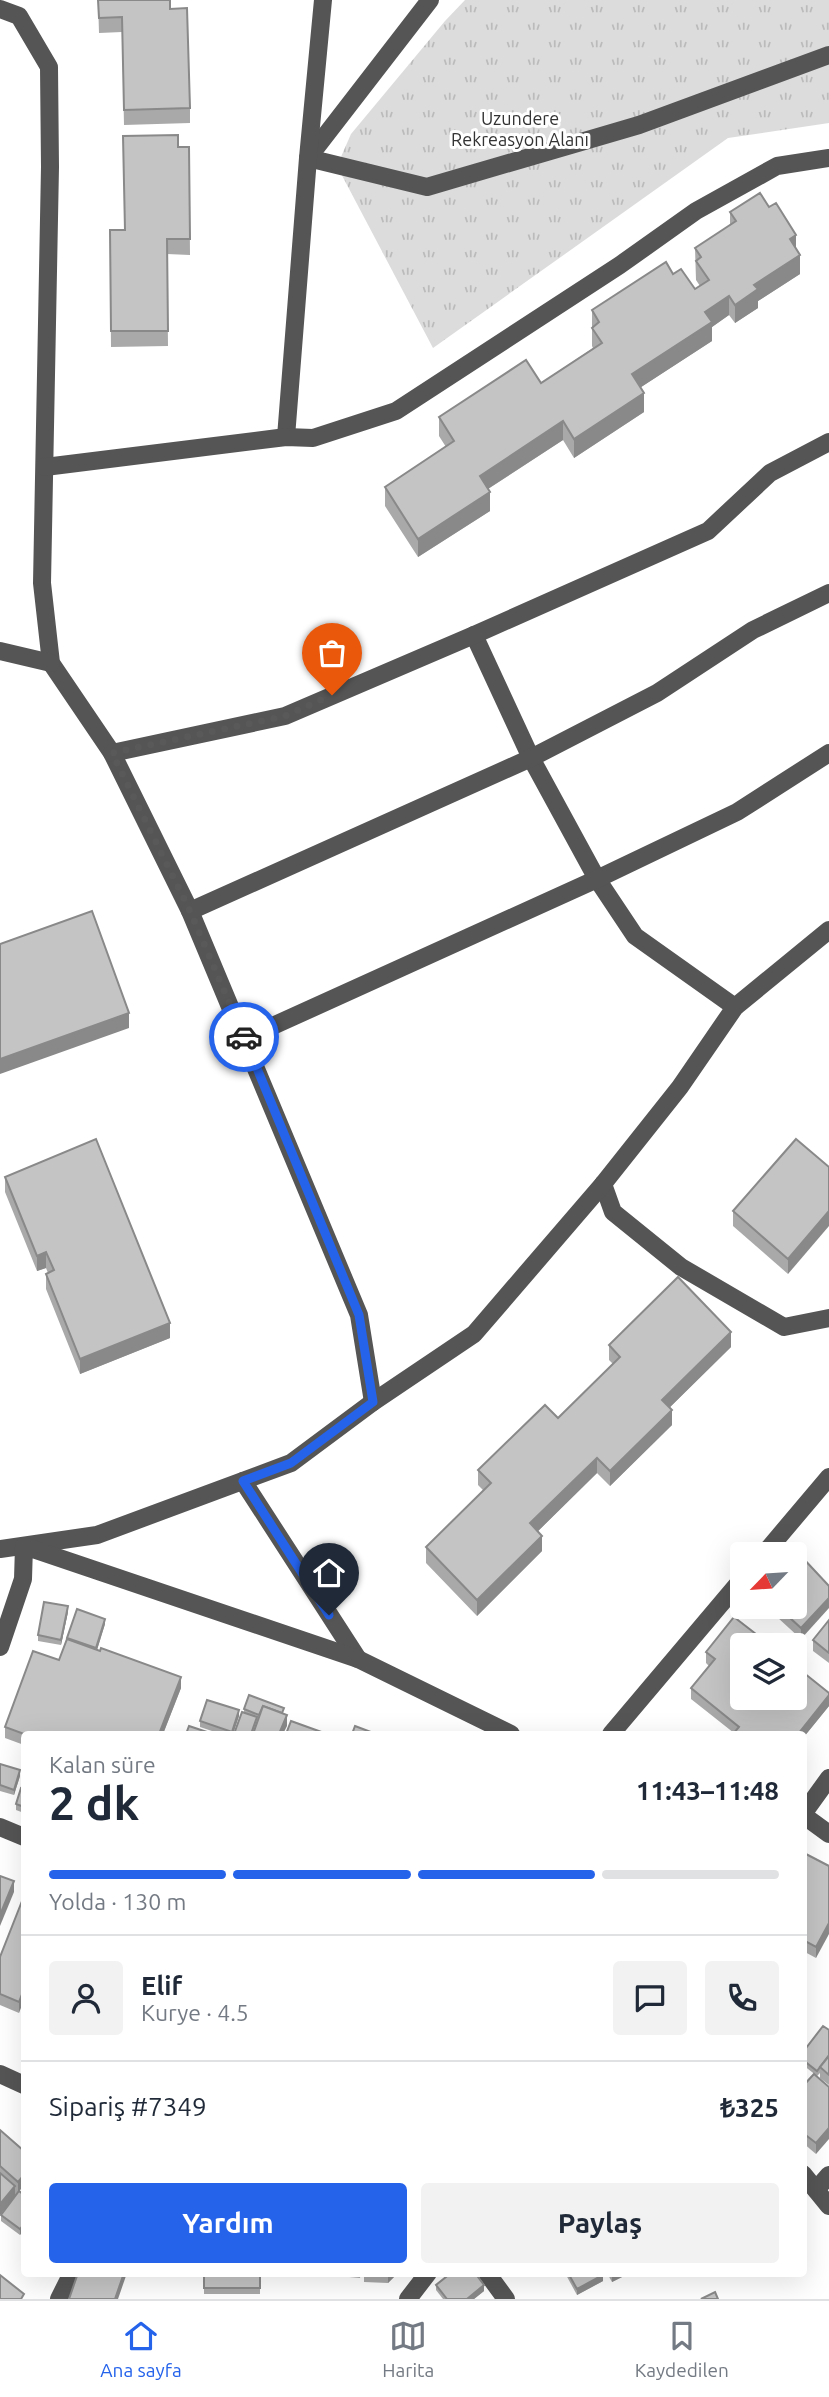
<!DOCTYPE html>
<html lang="tr">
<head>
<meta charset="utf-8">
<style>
  body { margin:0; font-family:Ubuntu,sans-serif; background:#f2f2f3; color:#1f2937; height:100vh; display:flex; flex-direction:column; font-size:26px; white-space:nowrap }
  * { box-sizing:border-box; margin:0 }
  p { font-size:23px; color:#747a83 }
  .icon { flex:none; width:38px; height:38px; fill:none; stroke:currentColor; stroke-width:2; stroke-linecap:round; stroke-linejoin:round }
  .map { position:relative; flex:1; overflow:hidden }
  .side { position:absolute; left:21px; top:1731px; width:786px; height:546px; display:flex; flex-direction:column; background:#fff; border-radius:7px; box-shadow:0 7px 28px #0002 }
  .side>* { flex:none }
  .needle { width:46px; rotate:245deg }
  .controls { position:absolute; left:730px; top:1542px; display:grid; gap:14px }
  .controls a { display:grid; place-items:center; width:77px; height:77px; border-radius:7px; background:#fff; box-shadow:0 7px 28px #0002; font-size:35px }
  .pin { position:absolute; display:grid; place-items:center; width:60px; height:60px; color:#fff; margin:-72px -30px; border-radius:50% 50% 50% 0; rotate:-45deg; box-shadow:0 0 7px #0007 }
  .pin .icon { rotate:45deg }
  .courier { position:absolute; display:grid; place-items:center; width:70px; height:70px; margin:-35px; border:5px solid #2563eb; border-radius:50%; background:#fff; color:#222; box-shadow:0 2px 9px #0007 }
  .overview em { font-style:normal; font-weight:600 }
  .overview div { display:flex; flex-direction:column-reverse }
  .overview { display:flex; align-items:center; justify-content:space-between; height:119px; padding:0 28px }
  h1 { font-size:46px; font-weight:600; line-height:52px }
  .bar { display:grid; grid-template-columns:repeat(4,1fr); gap:10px 7px; align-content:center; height:84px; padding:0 28px }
  .bar i { height:9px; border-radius:5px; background:#e0e1e3 }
  .bar .active { background:#2563eb }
  .bar p { grid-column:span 4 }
  .line { display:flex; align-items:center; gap:18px; padding:0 28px; border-top:2px solid #e0e1e3 }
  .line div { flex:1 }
  .round { display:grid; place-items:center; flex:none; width:74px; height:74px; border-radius:7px; background:#f2f2f3 }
  .cta { display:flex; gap:14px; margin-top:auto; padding:14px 28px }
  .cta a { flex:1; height:80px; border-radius:7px; background:#2563eb; color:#fff; font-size:28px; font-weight:600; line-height:80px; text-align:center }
  .cta a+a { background:#f2f2f3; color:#1f2937 }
  .dock { display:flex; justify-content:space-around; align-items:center; height:98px; border-top:2px solid #e0e1e3; background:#fff; font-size:19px; color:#747a83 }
  .dock a { display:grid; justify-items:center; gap:4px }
  .dock .active { color:#2563eb }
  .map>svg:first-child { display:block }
  .grass { fill:url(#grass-tufts) }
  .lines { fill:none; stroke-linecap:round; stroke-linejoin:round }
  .minor { stroke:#555; stroke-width:18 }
  .wall { fill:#a9a9a9 }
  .shaded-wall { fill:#898989 }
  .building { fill:#c4c4c4; stroke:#898989; stroke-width:2 }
  .done { stroke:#595959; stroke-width:7; stroke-dasharray:0 12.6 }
  .route { stroke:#2563eb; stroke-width:9 }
  .labels { text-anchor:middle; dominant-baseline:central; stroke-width:6; stroke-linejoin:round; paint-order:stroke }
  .park-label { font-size:18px; fill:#333; stroke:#fff }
</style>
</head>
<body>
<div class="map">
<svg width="829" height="2299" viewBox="0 0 829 2299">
  <defs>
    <pattern id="grass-tufts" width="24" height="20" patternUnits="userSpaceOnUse" patternTransform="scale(1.75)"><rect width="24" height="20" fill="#dcdcdc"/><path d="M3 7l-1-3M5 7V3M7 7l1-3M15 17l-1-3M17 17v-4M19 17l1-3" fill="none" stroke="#bbb"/></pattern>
  </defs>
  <rect width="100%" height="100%" fill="#fff"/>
  <path class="grass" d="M465 0H829V123L728 138 433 348 337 166 351 134 445 21Z"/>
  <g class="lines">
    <g class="minor">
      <path d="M430 0 308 158 427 187 639 125 829 55"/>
      <path d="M0 9 19 16 49 67 50 167 42 583 51 663 112 753 190 911 359 1315 373 1402"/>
      <path d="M286 437 308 158 323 0"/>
      <path d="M45 467 286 437 313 438 396 411 620 265 696 211 777 166 829 158"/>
      <path d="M474 635 531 758 597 879 635 936 735 1007"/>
      <path d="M0 651 51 663"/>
      <path d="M112 753 285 716 474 635 708 531 770 473 829 442"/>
      <path d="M190 911 531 758 657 693 753 630 829 593"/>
      <path d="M244 1039 597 879 737 812 829 753"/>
      <path d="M603 1184 613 1212 681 1267 784 1327 829 1318"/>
      <path d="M243 1481 358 1659"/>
      <path d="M0 1549 97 1535 291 1463 373 1402 474 1334 603 1184 680 1087 735 1007 829 930"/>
      <path d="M764 1554 829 1477"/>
      <path d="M0 1647 23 1579 24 1546 358 1659 511 1734"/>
      <path d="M611 1734 742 1579"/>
      <path d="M803 1814 829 1778"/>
      <path d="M803 1815 829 1834"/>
      <path d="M0 1827 24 1837"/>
      <path d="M0 2074 24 2085"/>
      <path d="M803 2174 829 2206"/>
      <path d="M816 2190 829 2175"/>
      <path d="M487 2273 506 2299"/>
      <path d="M59 2299 72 2273"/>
      <path d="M408 2299 428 2273"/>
    </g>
  </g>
  <g class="wall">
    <path d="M98 0 170 9 190 108V123L124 125 122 32 99 33Z"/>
    <path d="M178 147H189L190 255 167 254 168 346 111 347 110 230H124Z"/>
    <path d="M730 212 796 249 800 274 758 301V308L735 323 729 315 712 327V341L641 387 644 412 574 458 563 440 488 489 490 511 418 557 385 506V487L446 447 439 436V417L541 383 593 348 592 346V310L673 274 695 289 700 286 696 280 695 248 730 225Z"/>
    <path d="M796 1139 788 1274 733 1226V1211Z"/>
    <path d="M5 1177 170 1338 80 1374 46 1289V1274L48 1273 46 1268 37 1271 5 1192Z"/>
    <path d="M609 1345 731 1347 670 1407 672 1425 610 1486 597 1473 538 1531 542 1551 477 1616 426 1563V1547L484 1491 478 1485V1470L558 1418 613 1364 609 1360Z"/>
    <path d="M801 1556V1639L765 1606H794Z"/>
    <path d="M68 1612 61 1645 38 1641V1635Z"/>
    <path d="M829 1620V1663L813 1651V1640Z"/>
    <path d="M105 1624 97 1650 181 1688 163 1734H24V1745L5 1738V1727L59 1660Z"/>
    <path d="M706 1652 829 1706 803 1738V1734L734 1733 691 1699V1688L709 1666 706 1663Z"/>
    <path d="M244 1709 283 1714 287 1726 234 1734 244 1712Z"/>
    <path d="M239 1716 233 1734H221L200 1727V1721Z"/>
    <path d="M0 1764 20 1776 14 1795 0 1791Z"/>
    <path d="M24 1789V1813L16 1810V1804Z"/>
    <path d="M803 1854 829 1866 816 1958 803 1951Z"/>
    <path d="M24 1896 19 2013 0 2005V1957Z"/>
    <path d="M829 2030V2085L820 2078V2073L817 2076 803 2065V2052Z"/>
    <path d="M803 2086 829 2087 816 2154 803 2143Z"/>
    <path d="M0 2130 24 2151 19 2191 24 2195V2229L20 2235 1 2221V2215L11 2202 0 2215Z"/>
    <rect x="204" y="2273" width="56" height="21"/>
    <path d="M317 2273H361L360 2278 317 2274Z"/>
    <path d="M364 2273H398L388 2283 364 2282Z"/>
    <path d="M565 2273H602L603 2281 577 2295Z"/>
    <path d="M607 2273H630L612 2282Z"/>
    <path d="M436 2285 484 2291 474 2299H443L436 2290Z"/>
  </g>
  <g class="shaded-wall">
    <path d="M796 235V254L790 239Z"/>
    <path d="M800 255V274L758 301V308L735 323V305L754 285Z"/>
    <path d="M729 296V315L712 327V341L632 393V374L705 312Z"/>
    <path d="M644 393V412L574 458V439Z"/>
    <path d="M563 421V440L480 494V476Z"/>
    <path d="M490 492V511L418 557V539Z"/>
    <path d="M129 1013V1028L0 1074V1059Z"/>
    <path d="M829 1211V1226L788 1274V1259Z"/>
    <path d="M46 1252V1268L37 1271V1256Z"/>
    <path d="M170 1323V1338L80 1374V1359Z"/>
    <path d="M731 1332V1347L662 1415V1400Z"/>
    <path d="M672 1410V1425L610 1486V1471Z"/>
    <path d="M597 1458V1473L530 1539V1523Z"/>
    <path d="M542 1536V1551L477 1616V1600Z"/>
    <path d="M829 1598V1608L801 1639V1628Z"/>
    <path d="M68 1606V1612L61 1645V1640Z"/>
    <path d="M105 1619V1624L96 1653V1648Z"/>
    <path d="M181 1677V1688L163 1734H159Z"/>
    <path d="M829 1695V1706L803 1738V1734H798Z"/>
    <path d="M239 1710V1716L233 1734H232Z"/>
    <path d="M287 1715V1726L283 1734H279Z"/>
    <path d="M20 1770V1776L14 1795V1790Z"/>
    <path d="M14 1881V1892L0 1926V1915Z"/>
    <path d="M829 1923V1934L816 1958V1947Z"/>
    <path d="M24 1989V2000L19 2013V2002Z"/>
    <path d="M829 2128V2139L816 2154V2143Z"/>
    <path d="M24 2175V2185L18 2193V2182Z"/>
    <path d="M15 2186V2197L0 2215V2204Z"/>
    <path d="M24 2224V2229L20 2235V2229Z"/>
    <path d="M124 2273H127L118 2299H115Z"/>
    <path d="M388 2273H398L388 2283Z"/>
    <path d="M619 2273H630L612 2282V2277Z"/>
    <path d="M603 2275V2281L577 2295V2289Z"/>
    <path d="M484 2285V2291L474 2299H467Z"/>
  </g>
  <g class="building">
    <path d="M98 0H170V9L187 8 190 108 124 110 122 17 99 18Z"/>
    <path d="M178 135V147H189L190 239H167L168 331H111L110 230H125L123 136Z"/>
    <path d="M760 193 769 207 776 203 796 235 790 239 800 255 754 285 758 289 735 305 729 296 705 312 712 322 632 374 644 393 574 439 563 421 480 476 490 492 418 539 385 487 454 441 439 417 526 360 541 383 602 343 592 328 599 322 592 310 666 262 673 274 681 269 695 289 709 280 696 261 701 257 695 248 736 221 730 212Z"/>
    <path d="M92 911 129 1013 0 1059V944Z"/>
    <path d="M96 1139 170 1323 80 1359 46 1274 54 1270 46 1252 37 1256 5 1177Z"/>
    <path d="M796 1139 829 1167V1211L788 1259 733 1211Z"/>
    <path d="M678 1277 731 1332 662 1400 672 1410 610 1471 597 1458 530 1523 542 1536 477 1600 426 1547 491 1483 478 1470 545 1405 558 1418 620 1357 609 1345Z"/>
    <path d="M801 1556 829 1586V1598L801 1628 777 1606H794V1564Z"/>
    <path d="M44 1602 68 1606 61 1640 38 1635Z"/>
    <path d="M77 1609 105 1619 96 1648 67 1638Z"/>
    <path d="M734 1617 770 1645H742V1698H794V1665L829 1693V1695L798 1734H733L739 1727 691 1688 715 1659 706 1652Z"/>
    <path d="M829 1620V1653L813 1640Z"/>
    <path d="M67 1639 100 1651 101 1648 181 1677 159 1734H24L5 1727 33 1651 59 1660Z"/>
    <path d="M249 1695 284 1708 282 1713 263 1706 259 1715 244 1709Z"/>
    <path d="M207 1700 239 1710 232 1732 200 1721Z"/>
    <path d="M263 1706 287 1715 279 1734H253Z"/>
    <path d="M242 1712 257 1717 251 1734H234Z"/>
    <path d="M291 1721 327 1734H286Z"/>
    <path d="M189 1726 213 1734H186Z"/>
    <path d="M355 1726 376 1734H352Z"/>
    <path d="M0 1764 20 1770 14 1790 0 1785Z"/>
    <path d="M21 1788 24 1789V1807L16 1804Z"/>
    <path d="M804 1853 829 1866V1923L816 1947 803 1940V1854Z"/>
    <path d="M0 1876 14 1881 0 1915Z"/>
    <path d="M24 1896V1989L19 2002 0 1994V1957Z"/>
    <path d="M823 2026 829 2030V2055L817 2071 803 2060V2052Z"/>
    <path d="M829 2056V2075L820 2067Z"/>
    <path d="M814 2074 829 2087V2128L816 2143 803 2133V2086Z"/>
    <path d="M0 2130 24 2151V2175L18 2182 0 2166Z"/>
    <path d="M0 2173 15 2186 0 2204Z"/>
    <path d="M19 2191 24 2195V2224L20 2229 1 2215Z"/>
    <path d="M78 2273H124L115 2299H69Z"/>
    <rect x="204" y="2273" width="56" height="15"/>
    <path d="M451 2273H475L484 2285 467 2299H447L436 2285Z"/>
    <path d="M568 2273H602L603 2275 577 2289Z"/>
    <path d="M0 2275 24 2294 21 2299H0Z"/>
    <path d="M715 2292 718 2299H701Z"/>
  </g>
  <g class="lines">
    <path class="done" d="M244 1037 190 911 112 753 285 716 332 695"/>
    <path class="route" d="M244 1037 359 1315 373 1402 291 1463 243 1481 329 1615"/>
  </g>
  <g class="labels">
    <g class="park-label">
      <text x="520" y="118">Uzundere<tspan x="520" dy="21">Rekreasyon Alanı</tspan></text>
    </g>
  </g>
</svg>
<div class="controls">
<a><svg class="needle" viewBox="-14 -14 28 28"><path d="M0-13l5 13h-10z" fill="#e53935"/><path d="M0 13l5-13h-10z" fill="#747a83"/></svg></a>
<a><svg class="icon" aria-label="layers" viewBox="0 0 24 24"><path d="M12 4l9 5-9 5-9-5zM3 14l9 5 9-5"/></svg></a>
</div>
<div class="pin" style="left:332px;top:695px;background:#ea580c"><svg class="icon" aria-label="bag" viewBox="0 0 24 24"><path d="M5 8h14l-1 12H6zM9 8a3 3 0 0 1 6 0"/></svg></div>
<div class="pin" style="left:329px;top:1615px;background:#1f2937"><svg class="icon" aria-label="home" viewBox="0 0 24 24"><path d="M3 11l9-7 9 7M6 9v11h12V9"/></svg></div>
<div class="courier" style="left:244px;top:1037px"><svg class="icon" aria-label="car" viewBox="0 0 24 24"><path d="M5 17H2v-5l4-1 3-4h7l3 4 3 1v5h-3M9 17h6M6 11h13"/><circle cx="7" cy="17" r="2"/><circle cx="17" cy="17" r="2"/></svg></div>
<section class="side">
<div class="overview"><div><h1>2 dk</h1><p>Kalan süre</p></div><em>11:43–11:48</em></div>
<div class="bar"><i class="active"></i><i class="active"></i><i class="active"></i><i></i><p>Yolda · 130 m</p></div>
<div class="line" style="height:126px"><a class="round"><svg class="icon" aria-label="person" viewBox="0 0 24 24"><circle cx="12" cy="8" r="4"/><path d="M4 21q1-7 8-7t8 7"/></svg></a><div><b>Elif</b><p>Kurye · 4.5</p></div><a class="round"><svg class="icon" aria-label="chat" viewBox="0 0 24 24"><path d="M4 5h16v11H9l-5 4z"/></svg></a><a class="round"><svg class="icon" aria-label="phone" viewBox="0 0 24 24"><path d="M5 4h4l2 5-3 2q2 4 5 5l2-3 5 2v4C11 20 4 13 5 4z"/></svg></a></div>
<div class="line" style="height:91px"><div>Sipariş #7349</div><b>₺325</b></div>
<div class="cta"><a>Yardım</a><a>Paylaş</a></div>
</section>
</div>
<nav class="dock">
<a class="active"><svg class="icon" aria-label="home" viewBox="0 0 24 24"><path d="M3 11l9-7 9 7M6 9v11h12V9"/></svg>Ana sayfa</a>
<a><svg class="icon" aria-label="map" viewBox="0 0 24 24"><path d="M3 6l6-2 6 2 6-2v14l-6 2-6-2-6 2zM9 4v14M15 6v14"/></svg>Harita</a>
<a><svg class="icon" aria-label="saved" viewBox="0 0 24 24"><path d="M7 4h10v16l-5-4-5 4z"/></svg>Kaydedilen</a>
</nav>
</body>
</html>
